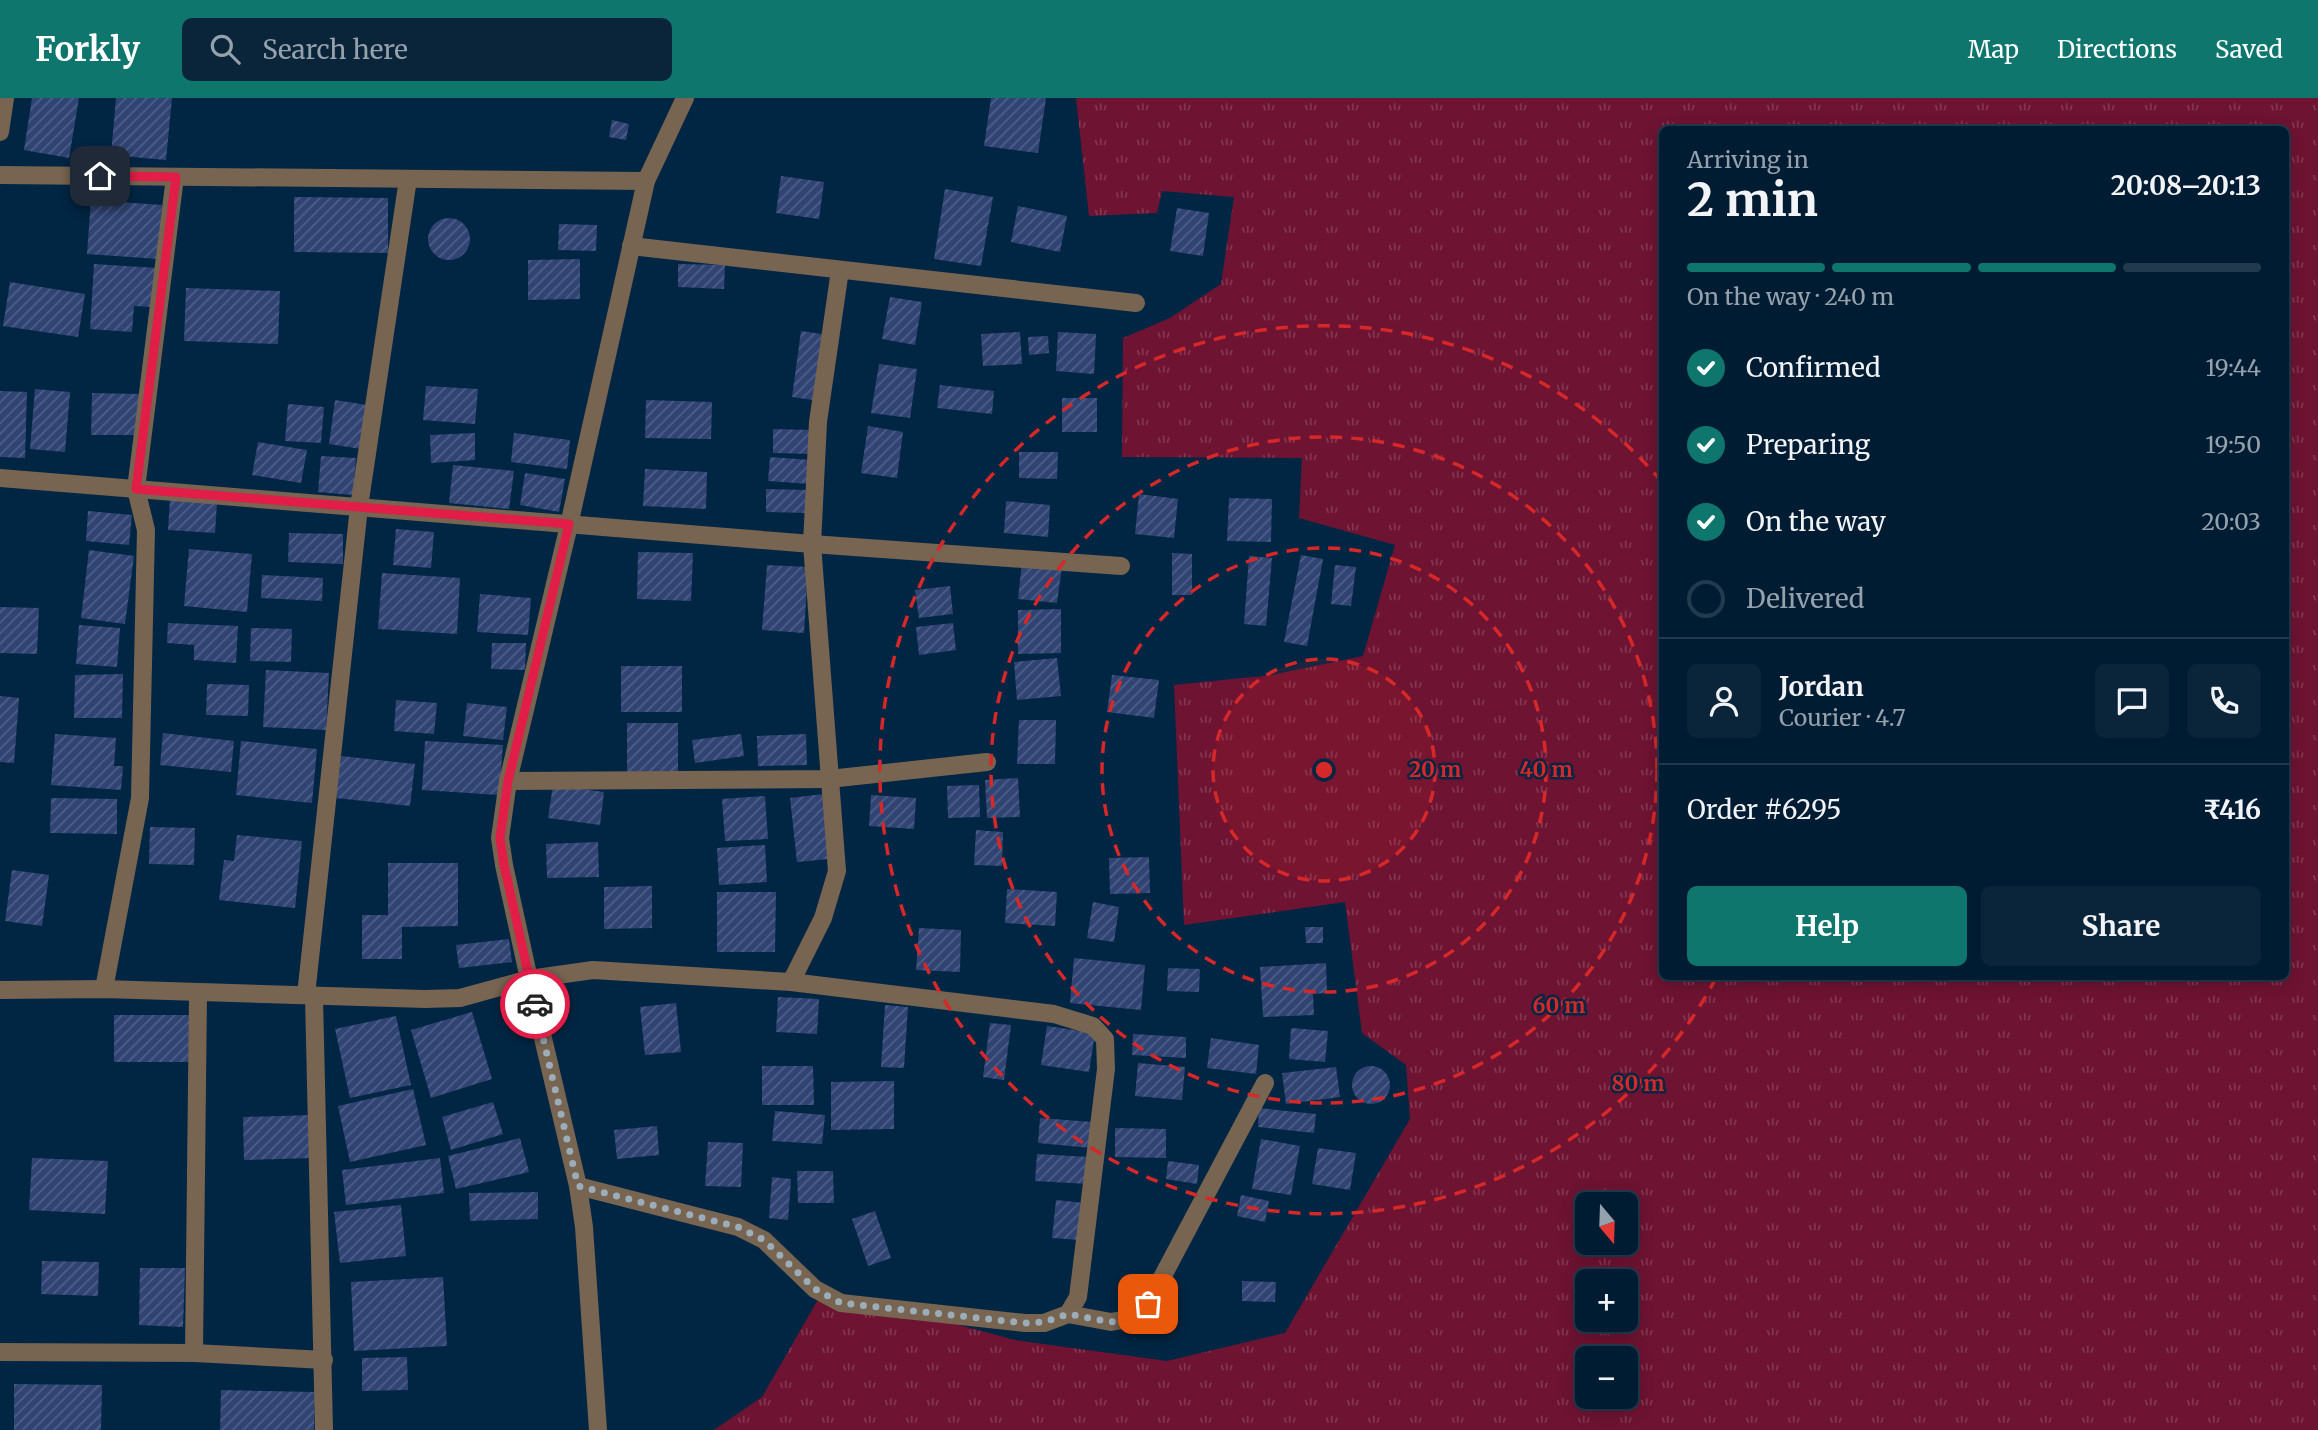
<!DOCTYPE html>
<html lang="en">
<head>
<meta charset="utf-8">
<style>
  body { margin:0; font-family:Merriweather,serif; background:#0a253a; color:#f1f3f6; height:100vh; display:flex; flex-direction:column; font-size:26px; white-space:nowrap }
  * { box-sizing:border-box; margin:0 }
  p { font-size:23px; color:#95a1ac }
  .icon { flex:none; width:38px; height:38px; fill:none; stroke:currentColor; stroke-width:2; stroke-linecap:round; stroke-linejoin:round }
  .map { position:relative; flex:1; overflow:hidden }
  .side { position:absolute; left:1659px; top:28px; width:630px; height:854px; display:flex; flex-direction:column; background:#001c32; border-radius:10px; box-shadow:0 4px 18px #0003,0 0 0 2px #223a4d }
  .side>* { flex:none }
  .needle { width:46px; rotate:161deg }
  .fabs { position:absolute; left:1575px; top:1094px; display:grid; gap:14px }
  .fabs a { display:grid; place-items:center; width:63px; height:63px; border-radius:10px; background:#001c32; box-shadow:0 4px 18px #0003,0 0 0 2px #223a4d; font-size:35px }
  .pin { position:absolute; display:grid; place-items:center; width:60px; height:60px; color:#fff; margin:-30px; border-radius:14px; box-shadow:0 4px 10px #0006 }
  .courier { position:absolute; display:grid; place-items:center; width:70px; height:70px; margin:-35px; border:5px solid #e11d48; border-radius:50%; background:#fff; color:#222; box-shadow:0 2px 9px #0007 }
  .summary em { font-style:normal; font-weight:700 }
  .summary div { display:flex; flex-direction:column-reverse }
  .summary { display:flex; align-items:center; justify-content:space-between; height:119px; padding:0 28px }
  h1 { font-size:46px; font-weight:700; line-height:52px }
  .bar { display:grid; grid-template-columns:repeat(4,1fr); gap:10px 7px; align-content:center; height:84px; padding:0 28px }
  .bar i { height:9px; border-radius:5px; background:#223a4d }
  .bar .on { background:#0f766e }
  .bar p { grid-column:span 4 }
  .line { display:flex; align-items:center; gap:18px; padding:0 28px; border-top:2px solid #223a4d }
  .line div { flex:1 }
  .round { display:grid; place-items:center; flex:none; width:74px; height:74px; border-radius:10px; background:#0a253a }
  ol { padding:0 28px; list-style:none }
  li { display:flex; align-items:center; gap:21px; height:77px }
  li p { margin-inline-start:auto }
  li .icon { padding:7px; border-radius:50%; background:#0f766e; color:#fff; stroke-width:4 }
  li:last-child { color:#95a1ac }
  li i { width:38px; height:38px; border:4px solid #223a4d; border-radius:50% }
  .action { display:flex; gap:14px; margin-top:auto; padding:14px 28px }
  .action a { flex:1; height:80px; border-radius:10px; background:#0f766e; color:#fff; font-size:28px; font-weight:700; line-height:80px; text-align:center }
  .action a+a { background:#0a253a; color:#f1f3f6 }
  header { display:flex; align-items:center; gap:42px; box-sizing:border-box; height:98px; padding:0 35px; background:#0f766e; color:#fff }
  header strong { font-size:33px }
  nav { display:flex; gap:38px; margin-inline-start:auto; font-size:24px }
  .search { width:490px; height:63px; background:#0a253a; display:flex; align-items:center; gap:18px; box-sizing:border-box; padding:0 24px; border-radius:10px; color:#95a1ac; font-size:26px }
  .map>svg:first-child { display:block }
  .grass { fill:url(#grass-tufts); fill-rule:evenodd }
  .building { fill:url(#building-hatch) }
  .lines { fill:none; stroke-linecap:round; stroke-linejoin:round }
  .minor { stroke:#776451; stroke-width:18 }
  .done { stroke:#9cadba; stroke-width:7; stroke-dasharray:0 12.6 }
  .route { stroke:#e11d48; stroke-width:9 }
  .ring { fill:none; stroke:#d62828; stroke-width:3.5; stroke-dasharray:12 9 }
  .centre { fill:#d62828; stroke:#002643; stroke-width:3.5 }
  .ring-label { font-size:21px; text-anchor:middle; font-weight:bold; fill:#d62828; stroke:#002643; stroke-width:5; stroke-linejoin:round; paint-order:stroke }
</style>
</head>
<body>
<header>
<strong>Forkly</strong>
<div class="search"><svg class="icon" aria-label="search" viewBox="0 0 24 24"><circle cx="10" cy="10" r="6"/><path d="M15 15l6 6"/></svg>Search here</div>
<nav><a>Map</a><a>Directions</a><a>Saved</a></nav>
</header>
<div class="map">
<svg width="2318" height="1332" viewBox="0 0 2318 1332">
  <defs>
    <pattern id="grass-tufts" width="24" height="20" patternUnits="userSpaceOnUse" patternTransform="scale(1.75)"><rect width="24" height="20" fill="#6e1332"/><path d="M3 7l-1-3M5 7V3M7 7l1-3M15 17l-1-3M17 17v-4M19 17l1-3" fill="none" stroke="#833651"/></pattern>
    <pattern id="building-hatch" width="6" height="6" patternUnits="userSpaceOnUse" patternTransform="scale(1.75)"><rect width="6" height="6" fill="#304373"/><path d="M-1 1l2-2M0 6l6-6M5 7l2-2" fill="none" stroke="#4e5f88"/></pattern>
  </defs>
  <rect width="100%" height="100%" fill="#002643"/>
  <path class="grass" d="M1076 0H2318V1332H714L762 1299 824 1191 1015 1242 1167 1263 1285 1235 1410 1021 1406 967 1362 935 1345 804 1184 827 1174 587 1272 577 1363 558 1395 447 1299 420 1302 360 1122 359 1123 240 1170 220 1221 186 1234 99 1162 93 1157 115 1089 118ZM1662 32H2286V878H1662ZM1587 1106H1626V1144H1587ZM1587 1183H1626V1222H1587ZM1587 1260H1626V1298H1587Z"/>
  <g class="building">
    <path d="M32 0H79L69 60 24 52Z"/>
    <path d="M116 0H172L166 62 111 57Z"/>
    <path d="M991 0H1046L1038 55 984 48Z"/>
    <path d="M612 22 629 26 626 42 609 39Z"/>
    <path d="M781 78 824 84 819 121 776 115Z"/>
    <path d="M945 91 993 99 981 168 934 161Z"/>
    <path d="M294 99 388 100V155L294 154Z"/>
    <path d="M91 102 162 107 158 161 87 156Z"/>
    <path d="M1018 108 1067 118 1060 154 1011 144Z"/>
    <path d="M1177 110 1209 115 1203 158 1170 153Z"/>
    <circle cx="449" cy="141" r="21"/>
    <path d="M559 126 597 127 596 153 558 152Z"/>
    <path d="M580 161V201L528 202V162Z"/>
    <path d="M94 166 157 170 154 209 134 208 132 234 90 231Z"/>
    <path d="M678 166 725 167 724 191 678 189Z"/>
    <path d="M10 184 85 196 78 239 3 228Z"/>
    <path d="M186 190 280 193 278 246 184 243Z"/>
    <path d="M890 199 922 204 915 247 882 241Z"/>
    <path d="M801 233 822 236 813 302 792 299Z"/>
    <path d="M1020 234 1022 266 983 268 981 236Z"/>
    <path d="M1058 234 1096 236 1094 276 1056 273Z"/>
    <path d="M1048 238 1049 255 1029 257 1028 239Z"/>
    <path d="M879 266 917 271 910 320 871 315Z"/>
    <path d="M940 287 994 293 992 316 937 310Z"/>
    <path d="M426 288 478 291 475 326 423 322Z"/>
    <path d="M35 291 70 294 65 354 30 351Z"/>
    <path d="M0 293 27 294 25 360 0 359Z"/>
    <path d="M92 295 139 296 138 337H91Z"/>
    <rect x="1062" y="300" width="35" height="34"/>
    <path d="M335 302 367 307 361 351 329 346Z"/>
    <path d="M646 302 712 304 711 341 645 340Z"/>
    <path d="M288 306 324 309 321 345 285 343Z"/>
    <path d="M868 328 903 334 897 380 861 375Z"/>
    <path d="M773 331 812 332 811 356 773 355Z"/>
    <path d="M475 335V362L431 365 430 337Z"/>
    <path d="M514 335 570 342 567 371 511 364Z"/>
    <path d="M258 344 307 352 301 385 252 377Z"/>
    <path d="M1019 354H1058L1057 381 1019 380Z"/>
    <path d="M321 358 356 360 353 397 318 394Z"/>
    <path d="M770 359 811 362 810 386 768 383Z"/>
    <path d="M453 367 514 373 509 411 449 405Z"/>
    <path d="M645 371 707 374 706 411 643 408Z"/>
    <path d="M525 375 565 381 559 414 520 407Z"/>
    <path d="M766 391 808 392V415L766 414Z"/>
    <path d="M1139 396 1178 401 1174 440 1135 436Z"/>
    <path d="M1229 400 1272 401 1271 444 1227 443Z"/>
    <path d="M170 401 217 404 215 435 168 432Z"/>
    <path d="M1006 403 1050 407 1048 439 1004 435Z"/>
    <path d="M88 413 132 417 129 447 86 443Z"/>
    <path d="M396 431 434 434 431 470 393 467Z"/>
    <path d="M289 435 343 436V466L288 464Z"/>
    <path d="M189 451 252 456 247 514 184 508Z"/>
    <path d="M89 452 134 458 125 526 81 520Z"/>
    <path d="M638 454 693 455 691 503 637 501Z"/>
    <path d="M1172 455 1192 456V497H1172Z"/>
    <path d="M1301 457 1323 461 1307 548 1284 544Z"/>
    <path d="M1249 458 1272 460 1266 528 1244 526Z"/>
    <path d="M1022 464 1062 469 1057 505 1018 501Z"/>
    <path d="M767 467 808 469 804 535 762 532Z"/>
    <path d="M1335 467 1356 469 1351 508 1331 506Z"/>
    <path d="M382 475 460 480 457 536 378 531Z"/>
    <path d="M262 477 323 480 322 503 261 500Z"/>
    <path d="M950 488 953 516 919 520 915 492Z"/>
    <path d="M480 496 531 500 528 537 477 534Z"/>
    <path d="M0 509 39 510 37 556 0 555Z"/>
    <path d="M1061 511V555L1018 556V512Z"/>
    <path d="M168 525 238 528 236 565 194 562V547L167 545Z"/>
    <path d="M953 525 956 552 919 557 916 529Z"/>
    <path d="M79 527 120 530 117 569 76 566Z"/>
    <path d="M251 530 292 531 291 564 250 563Z"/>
    <path d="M492 545H526L525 572 491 571Z"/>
    <path d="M1057 560 1061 598 1017 602 1014 564Z"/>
    <rect x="621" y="568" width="61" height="46"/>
    <path d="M266 572 329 575 326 632 263 629Z"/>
    <path d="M123 576 122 620H74L75 577Z"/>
    <path d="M1112 577 1159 582 1154 620 1107 614Z"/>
    <path d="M207 586 249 587 248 618 206 617Z"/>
    <path d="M0 598 19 600 14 665 0 664Z"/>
    <path d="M396 602 437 605 434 636 394 633Z"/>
    <path d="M467 605 507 609 503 642 463 638Z"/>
    <path d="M1019 622H1056L1055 666H1017Z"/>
    <rect x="627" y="625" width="51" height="50"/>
    <path d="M163 635 234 643 231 674 160 667Z"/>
    <path d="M55 636 116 640 114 668H123L121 692 51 687Z"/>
    <path d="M741 636 744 658 695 665 692 642Z"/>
    <path d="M806 636 807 667 758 668 757 638Z"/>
    <path d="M241 643 317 651 312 705 236 697Z"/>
    <path d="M425 643 503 647 499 697 422 692Z"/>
    <path d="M341 658 415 666 410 708 336 700Z"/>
    <path d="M1018 680 1020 719 987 720 985 682Z"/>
    <path d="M553 687 604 694 600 727 548 720Z"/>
    <path d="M979 687 980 719 948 720 947 688Z"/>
    <path d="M823 696 829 761 797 764 790 700Z"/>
    <path d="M871 697 916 700 914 731 869 728Z"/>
    <path d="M765 698 768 741 725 743 722 701Z"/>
    <path d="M51 700 117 701V736L50 735Z"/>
    <path d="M150 729 195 730 194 767 149 766Z"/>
    <path d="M976 732 1003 734 1002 768 974 767Z"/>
    <path d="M237 737 302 743 295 810 219 802 224 762 234 763Z"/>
    <path d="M598 744 599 779 547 780 546 746Z"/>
    <path d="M765 747 767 784 719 787 717 750Z"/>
    <path d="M1149 759 1150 795 1110 796 1109 760Z"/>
    <path d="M388 765H458V828L402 829V861H362V817H388Z"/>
    <path d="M12 772 49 777 42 828 5 823Z"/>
    <path d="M652 788V830L604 831V789Z"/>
    <path d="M1007 791 1057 794 1055 828 1005 825Z"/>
    <path d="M717 794H776L775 854H717Z"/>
    <path d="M1093 804 1119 809 1114 844 1087 840Z"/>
    <path d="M1305 829H1323V845H1306Z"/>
    <path d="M919 830 961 832 960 874 916 872Z"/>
    <path d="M509 841 512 864 459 870 456 847Z"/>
    <path d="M1074 860 1145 867 1141 912 1070 905Z"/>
    <path d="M1326 865 1327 895 1313 896 1314 917 1263 919 1260 869Z"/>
    <path d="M1168 870 1200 871 1199 894 1167 893Z"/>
    <path d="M778 899 819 901 817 936 776 934Z"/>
    <path d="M676 905 681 954 645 957 640 909Z"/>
    <path d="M885 907 908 909 904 970 881 969Z"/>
    <path d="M472 914 492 981 431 1000 411 932Z"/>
    <rect x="114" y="917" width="75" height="47"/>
    <path d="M396 918 411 987 350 1000 335 931Z"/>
    <path d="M990 925 1011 927 1004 982 983 979Z"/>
    <path d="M1047 928 1095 935 1089 974 1041 967Z"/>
    <path d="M1291 930 1328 933 1325 964 1289 961Z"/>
    <path d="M1133 936 1186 939V960L1132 957Z"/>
    <path d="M1211 940 1259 947 1256 976 1207 970Z"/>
    <path d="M1138 965 1185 969 1182 1002 1135 998Z"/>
    <path d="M762 968H813L814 1007H762Z"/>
    <circle cx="1371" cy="987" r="19"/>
    <path d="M1336 969 1340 999 1286 1006 1282 975Z"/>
    <path d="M894 983V1031L831 1032V984Z"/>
    <path d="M413 991 426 1047 350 1064 338 1008Z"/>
    <path d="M493 1004 503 1036 451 1052 442 1019Z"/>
    <path d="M1259 1010 1316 1016 1314 1035 1258 1029Z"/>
    <path d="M775 1013 825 1017 822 1046 772 1043Z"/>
    <path d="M312 1017 313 1060 244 1062 243 1019Z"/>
    <path d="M1040 1020 1093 1024 1091 1050 1038 1045Z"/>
    <path d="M657 1028 659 1057 617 1061 614 1032Z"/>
    <path d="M1115 1030 1166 1031V1060L1115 1059Z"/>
    <path d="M520 1040 529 1074 456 1091 448 1058Z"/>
    <path d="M1261 1041 1300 1048 1291 1097 1252 1091Z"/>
    <path d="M708 1044 743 1045 741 1089 705 1088Z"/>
    <path d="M1318 1050 1356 1055 1350 1092 1312 1086Z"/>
    <path d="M1037 1056 1090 1059 1089 1086 1035 1083Z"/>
    <path d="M32 1060 108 1063 105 1116 29 1112Z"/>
    <path d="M440 1060 444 1095 346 1107 342 1072Z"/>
    <path d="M1168 1063 1199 1067 1197 1086 1166 1081Z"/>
    <path d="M797 1073H833L834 1105H798Z"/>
    <path d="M772 1079 791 1081 788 1122 769 1120Z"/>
    <path d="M538 1094V1121L470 1123 469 1095Z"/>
    <path d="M1241 1097 1269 1103 1265 1124 1237 1118Z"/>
    <path d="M1056 1102 1085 1105 1081 1142 1052 1140Z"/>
    <path d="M401 1107 406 1158 340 1165 334 1114Z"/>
    <path d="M875 1113 891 1160 868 1168 852 1121Z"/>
    <path d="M42 1163 99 1164 98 1198 41 1196Z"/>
    <path d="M140 1170H185L183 1229 139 1227Z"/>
    <path d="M443 1179 447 1248 354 1253 351 1184Z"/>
    <path d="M1242 1183 1276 1184 1275 1204 1242 1203Z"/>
    <path d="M407 1259 408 1292 362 1293V1260Z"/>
    <path d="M14 1286 102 1287 101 1332H14Z"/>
    <path d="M221 1292 315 1294 314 1332H220Z"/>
  </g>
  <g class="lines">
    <g class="minor">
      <path d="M0 34 5 0"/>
      <path d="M0 77 646 83"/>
      <path d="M631 148 1136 205"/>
      <path d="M0 380 812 446 1121 468"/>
      <path d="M508 683 829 681 987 664"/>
      <path d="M791 884 823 820 837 773 812 446 818 324 840 172"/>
      <path d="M104 891 140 700 146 432 136 391 175 79"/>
      <path d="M0 892 104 891 425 901 460 900 529 881 593 872 791 884 1054 916 1093 928 1105 941 1106 971 1078 1199 1068 1216 1044 1225H1025L841 1205 815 1191 764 1142 738 1129 578 1088"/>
      <path d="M306 897 359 409 408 81"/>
      <path d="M314 899 324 1332"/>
      <path d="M1068 1216 1111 1224 1133 1220 1148 1206 1265 985"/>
      <path d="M0 1254 194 1255 324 1262"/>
      <path d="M194 1255 198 896"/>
      <path d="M598 1332 584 1129 578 1088 529 881 504 767 500 740 508 683 569 427 646 83 685 0"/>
    </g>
  </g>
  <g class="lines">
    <path class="done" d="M535 906 578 1088 738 1129 764 1142 815 1191 841 1205 1025 1225 1044 1224 1068 1216 1111 1224 1133 1220 1148 1206"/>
    <path class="route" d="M100 78 176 79 136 391 569 426 508 683 500 740 504 767 535 906"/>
  </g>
  <circle cx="1324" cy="672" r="111" fill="#d62828" fill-opacity=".12"/>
  <g class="ring">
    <circle cx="1324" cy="672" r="111"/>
    <circle cx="1324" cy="672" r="222"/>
    <circle cx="1324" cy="672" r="333"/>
    <path d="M1716 880A444 444 0 1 1 1662 384"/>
  </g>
  <circle cx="1324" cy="672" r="10" class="centre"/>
  <g class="ring-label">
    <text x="1435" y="679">20 m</text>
    <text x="1546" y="679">40 m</text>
    <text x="1559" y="915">60 m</text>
    <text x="1638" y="993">80 m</text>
  </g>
</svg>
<div class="fabs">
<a><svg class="needle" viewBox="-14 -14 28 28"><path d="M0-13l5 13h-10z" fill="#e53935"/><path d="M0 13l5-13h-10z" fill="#95a1ac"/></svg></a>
<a>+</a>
<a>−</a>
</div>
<div class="pin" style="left:1148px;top:1206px;background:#ea580c"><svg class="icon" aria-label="bag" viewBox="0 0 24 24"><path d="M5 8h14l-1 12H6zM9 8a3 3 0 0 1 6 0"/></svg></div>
<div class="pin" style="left:100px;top:78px;background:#1f2937"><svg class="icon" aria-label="home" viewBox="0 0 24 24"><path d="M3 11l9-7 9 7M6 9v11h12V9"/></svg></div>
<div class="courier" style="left:535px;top:906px"><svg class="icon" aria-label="car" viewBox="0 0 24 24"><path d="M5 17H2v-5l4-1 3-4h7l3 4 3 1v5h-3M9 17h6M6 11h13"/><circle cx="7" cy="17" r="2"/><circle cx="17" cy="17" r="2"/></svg></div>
<section class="side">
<div class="summary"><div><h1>2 min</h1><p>Arriving in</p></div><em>20:08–20:13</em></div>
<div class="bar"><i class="on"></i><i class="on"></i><i class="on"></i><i></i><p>On the way · 240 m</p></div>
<ol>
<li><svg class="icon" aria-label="check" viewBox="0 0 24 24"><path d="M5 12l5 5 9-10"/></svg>Confirmed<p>19:44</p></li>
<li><svg class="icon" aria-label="check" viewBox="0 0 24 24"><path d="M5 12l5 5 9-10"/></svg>Preparing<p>19:50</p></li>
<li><svg class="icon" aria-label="check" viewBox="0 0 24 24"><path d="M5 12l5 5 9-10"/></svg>On the way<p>20:03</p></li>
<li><i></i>Delivered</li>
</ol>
<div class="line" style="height:126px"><a class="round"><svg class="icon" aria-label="person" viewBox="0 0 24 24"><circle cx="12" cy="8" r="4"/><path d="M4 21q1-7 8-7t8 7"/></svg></a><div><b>Jordan</b><p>Courier · 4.7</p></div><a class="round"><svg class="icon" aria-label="chat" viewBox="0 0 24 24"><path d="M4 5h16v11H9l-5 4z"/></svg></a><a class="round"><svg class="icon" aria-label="phone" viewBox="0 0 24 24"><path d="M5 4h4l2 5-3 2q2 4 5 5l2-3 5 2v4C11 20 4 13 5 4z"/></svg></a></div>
<div class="line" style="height:91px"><div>Order #6295</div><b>₹416</b></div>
<div class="action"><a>Help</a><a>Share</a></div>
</section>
</div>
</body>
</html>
